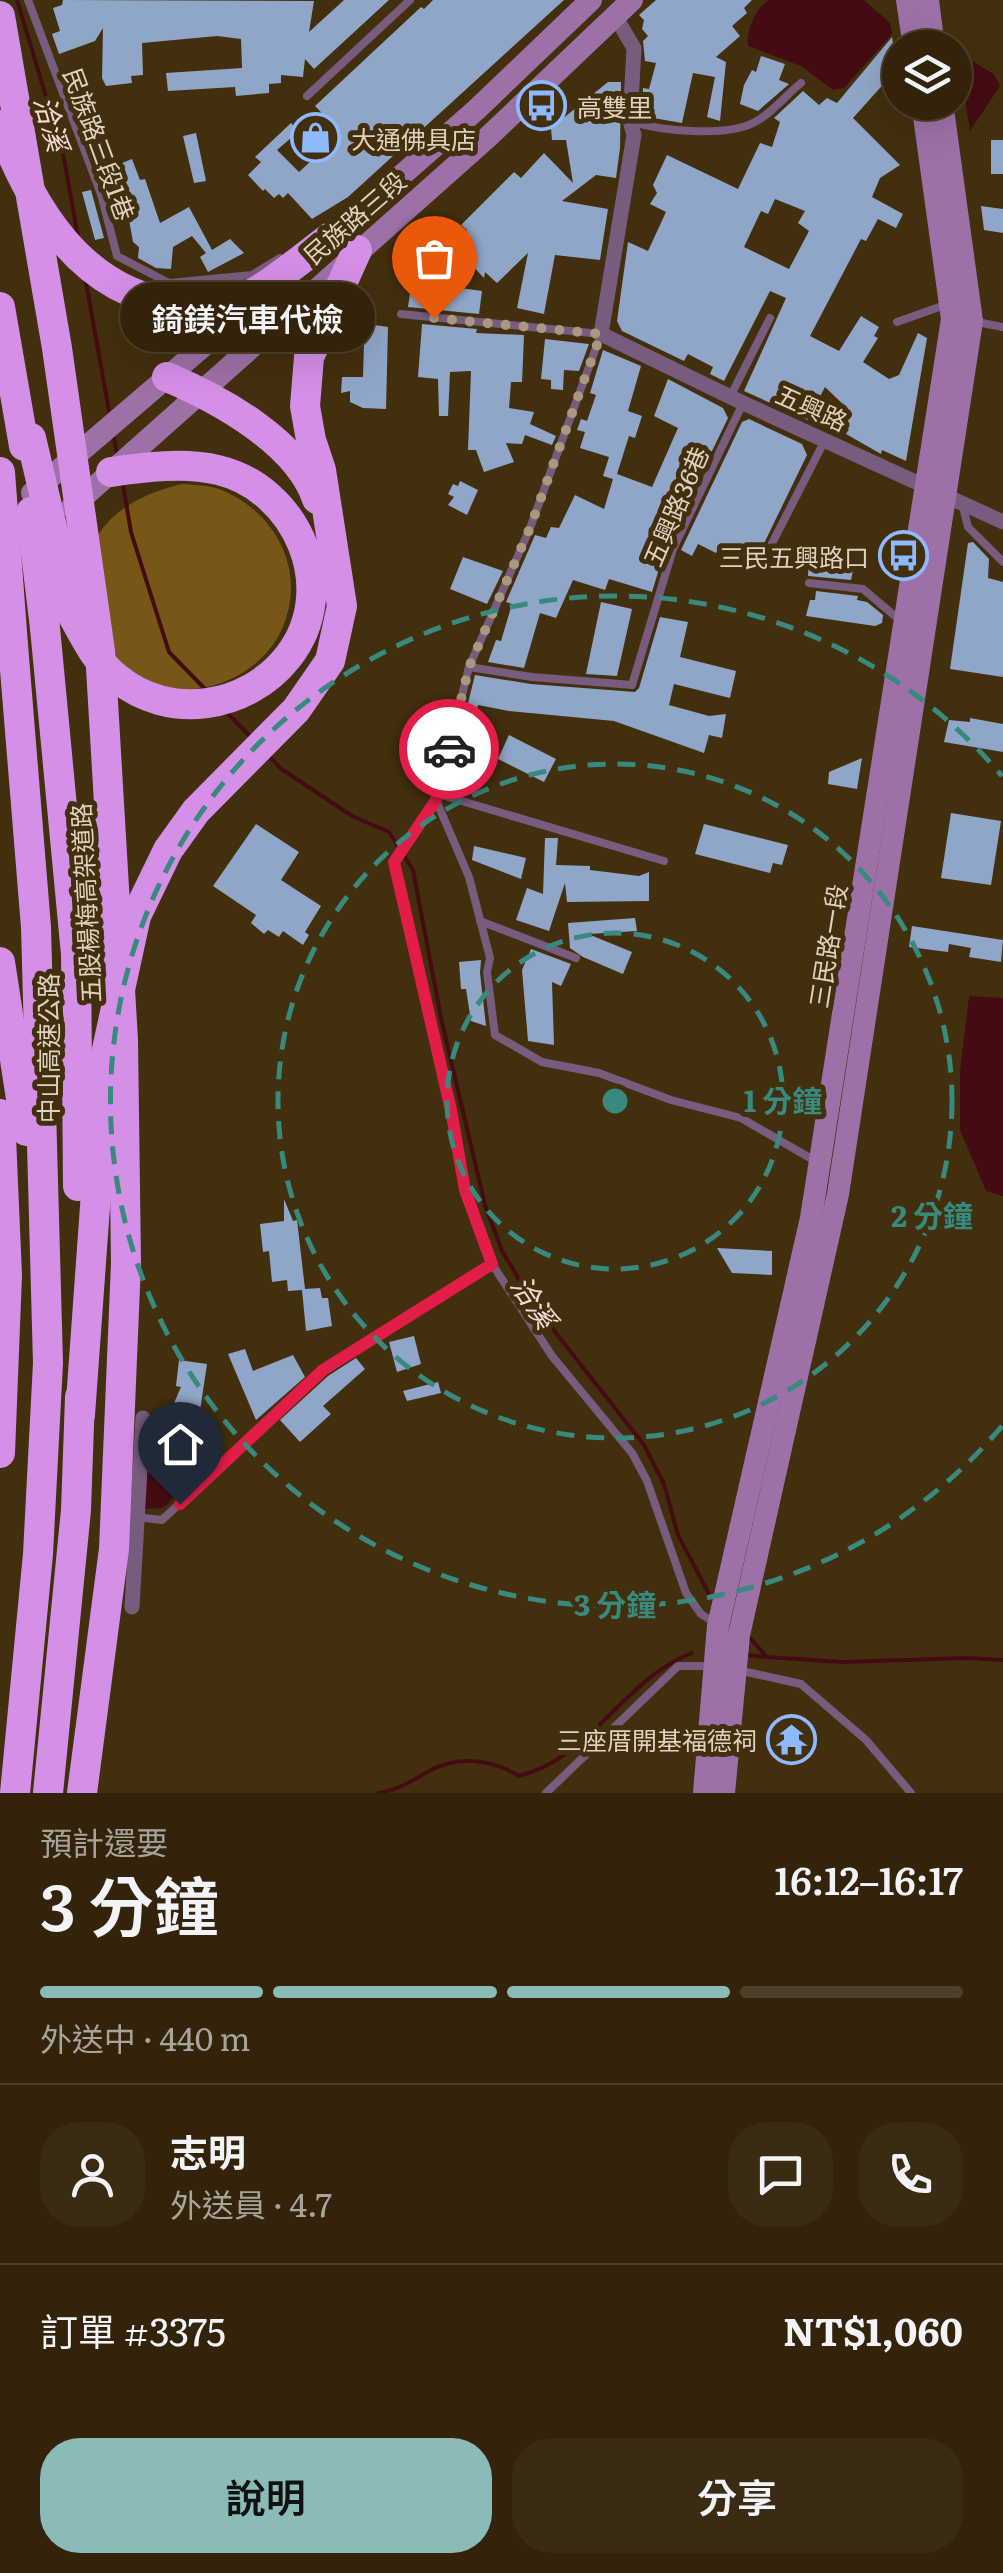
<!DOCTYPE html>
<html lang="zh-TW">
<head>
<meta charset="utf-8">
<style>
  body { margin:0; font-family:Literata,"Noto Sans TC",serif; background:#3a2b13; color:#f1f3f6; height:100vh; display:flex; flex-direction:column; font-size:38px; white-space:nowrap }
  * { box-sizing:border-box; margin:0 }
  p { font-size:32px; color:#a8a49c }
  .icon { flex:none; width:55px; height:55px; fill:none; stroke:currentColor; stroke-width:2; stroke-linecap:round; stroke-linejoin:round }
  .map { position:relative; height:1793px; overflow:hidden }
  .sheet { display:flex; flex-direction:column; background:#32230a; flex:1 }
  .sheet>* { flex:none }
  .tools { position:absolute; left:882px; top:30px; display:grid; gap:20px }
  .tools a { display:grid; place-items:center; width:90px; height:90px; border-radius:50%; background:#32230a; box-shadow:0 10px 40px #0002,0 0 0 2px #4d402b; font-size:50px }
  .pin { position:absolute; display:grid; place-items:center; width:85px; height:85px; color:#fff; margin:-102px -42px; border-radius:50% 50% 50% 0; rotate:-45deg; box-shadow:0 0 10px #0007 }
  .pin .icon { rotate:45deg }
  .courier { position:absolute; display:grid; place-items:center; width:100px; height:100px; margin:-50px; border:8px solid #e11d48; border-radius:50%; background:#fff; color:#222; box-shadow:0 2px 12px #0007 }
  .bubble { position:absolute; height:70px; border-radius:35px; background:#32230a; box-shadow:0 10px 40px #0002,0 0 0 2px #4d402b; font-size:32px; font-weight:600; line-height:70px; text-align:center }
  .head em { font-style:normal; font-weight:600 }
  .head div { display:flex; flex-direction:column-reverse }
  .head { display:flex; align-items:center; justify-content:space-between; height:170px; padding:0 40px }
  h1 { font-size:65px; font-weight:600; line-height:75px }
  .bar { display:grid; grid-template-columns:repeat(4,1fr); gap:15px 10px; align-content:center; height:120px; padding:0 40px }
  .bar i { height:12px; border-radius:8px; background:#4d402b }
  .bar .selected { background:#8bbbb9 }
  .bar p { grid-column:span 4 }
  .line { display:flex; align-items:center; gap:25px; padding:0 40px; border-top:2px solid #4d402b }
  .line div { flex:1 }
  .round { display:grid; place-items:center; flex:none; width:105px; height:105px; border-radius:40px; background:#3a2b13 }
  .action { display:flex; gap:20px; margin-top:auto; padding:20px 40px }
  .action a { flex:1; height:115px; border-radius:40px; background:#8bbbb9; color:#111; font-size:40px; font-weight:600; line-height:115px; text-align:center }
  .action a+a { background:#3a2b13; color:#f1f3f6 }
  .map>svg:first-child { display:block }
  .green { fill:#775617 }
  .water { fill:#440c12 }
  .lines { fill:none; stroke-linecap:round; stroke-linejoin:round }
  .stream { stroke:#440c12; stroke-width:4 }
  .building { fill:#90a6c8; fill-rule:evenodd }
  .lane { stroke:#775c7e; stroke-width:8 }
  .street { stroke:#775c7e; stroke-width:15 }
  .secondary { stroke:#9d71a8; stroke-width:22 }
  .highway { stroke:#d48fe6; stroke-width:30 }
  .highway-bridge { stroke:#d48fe6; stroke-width:30 }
  .done { stroke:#a79a81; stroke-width:10; stroke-dasharray:0 18 }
  .route { stroke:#e11d48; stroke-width:12 }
  .ring { fill:none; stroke:#38897e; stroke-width:5; stroke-dasharray:18 12 }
  .labels { text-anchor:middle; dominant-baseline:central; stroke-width:10; stroke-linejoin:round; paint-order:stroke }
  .poi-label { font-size:25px; fill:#ded3c0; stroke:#422f0d; text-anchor:start }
  .street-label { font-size:25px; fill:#ded3c0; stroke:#422f0d }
  .water-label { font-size:28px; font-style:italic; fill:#f8d9d8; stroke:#422f0d }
  .centre { fill:#38897e; stroke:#422f0d; stroke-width:5 }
  .ring-label { font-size:30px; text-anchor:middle; font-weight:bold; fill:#38897e; stroke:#422f0d; stroke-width:10; stroke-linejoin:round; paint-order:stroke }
</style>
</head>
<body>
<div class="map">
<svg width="1003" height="1793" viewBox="0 0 1003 1793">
  <rect width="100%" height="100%" fill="#422f0d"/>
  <path class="green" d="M182 484C194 485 208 485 219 489 271 509 304 563 286 618 266 685 171 715 118 664 108 654 105 628 101 614 97 599 85 576 88 562 97 515 140 494 182 484Z"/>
  <g class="water">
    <path d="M768 0H864L890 23 892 34 844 88 833 90 801 66 748 46C746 30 755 10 768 0Z"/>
    <path d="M958 53 994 74 1000 86 970 131Z"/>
    <path d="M969 996 1003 998V1196L986 1191 960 1130V1071Z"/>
    <path d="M147 1448 161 1450 186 1467 170 1502 163 1508 144 1509Z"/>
  </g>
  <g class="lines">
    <g class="stream">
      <path d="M17 0 63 153 78 237"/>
      <path d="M85 277 109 411"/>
      <path d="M114 438 117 453"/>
      <path d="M123 485 131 532 169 652 205 689"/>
      <path d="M227 713 252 738"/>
      <path d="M270 757 280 768 352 816 389 832 413 870 441 1018 485 1205 502 1251 537 1309 644 1445 664 1484 678 1535 709 1594"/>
      <path d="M750 1638 767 1657 842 1662 967 1658 1003 1660"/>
      <path d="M749 1655 764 1657"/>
      <path d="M379 1793C398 1790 412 1781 429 1771 458 1755 491 1759 519 1776 592 1758 623 1679 692 1653"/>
    </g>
  </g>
  <g class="building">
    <path d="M63 0 314 1 309 32 344 0H389L314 69 305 59 303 77 281 75V83L269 84V93L236 96 235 87 168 91 166 73 242 68 241 39 217 36 142 43 143 75 131 76 132 83 106 86 102 78 103 28 95 41 59 54 52 34 60 31 53 8 62 5Z"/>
    <path d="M433 0H564L348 197 312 219 288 193 283 198 279 194 274 198 265 189 263 191 248 175 261 162 255 157 291 123 299 131 277 150 299 172 341 133 315 106 421 7 424 9Z"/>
    <path d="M656 0H752L744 8 747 13 732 26 740 36 716 57 726 62 720 121 707 117 715 77 693 73 682 123 642 116 643 88 649 89 656 63 645 61 643 41 648 36 642 29 644 20 639 15Z"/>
    <path d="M892 37 897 69 853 118 900 165 880 178 872 197 903 214 896 228 878 219 866 241 861 239 810 336 839 351 861 316 879 327 874 336 878 338 863 362 889 379 899 375 918 333 927 338 906 461 882 450 881 454 846 434 849 429 839 424 848 409 825 387 808 420 744 391 786 298 770 291 724 381 710 374 713 367 688 354 684 361 622 331 617 321 628 242 648 251 666 212 650 204 657 193 653 185 667 155 738 189 760 143 772 147 780 122 774 118 803 91 819 105 827 98 837 103ZM775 199 805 211 798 223 809 231 789 269 744 247 761 211 768 214Z"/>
    <path d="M761 56 785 64 779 80 789 84 758 111 740 104 744 85 752 70 756 72Z"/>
    <path d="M608 82H621L620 148 616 178 596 175 562 201 608 209 600 260 555 255 544 314 517 308 528 253 497 283 485 272 484 278 453 245 467 230 461 225 514 172 521 178 544 153 573 183 566 140H552L551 128Z"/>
    <path d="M196 133 206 181 194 183 183 136Z"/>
    <rect x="991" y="140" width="12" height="34"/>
    <path d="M97 144 110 168 132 159 140 180 145 179 160 223 189 207 212 250 230 239 244 253 208 272 200 257 206 253 192 236 173 247 171 269 156 268 138 258 139 247 133 242 126 203 112 207 91 147Z"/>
    <path d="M91 190 104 238 95 240 82 192Z"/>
    <path d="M981 206 1003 209V233L984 230Z"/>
    <path d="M428 248 432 252 440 253 438 285 482 291 479 314 408 307 414 265Z"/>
    <path d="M422 324 477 329 476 333 524 335 522 382H511L509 408 534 412 530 424 556 436 552 445 525 435 522 444 506 443 514 462 484 472 476 450H468L471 371 450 372 448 416H439L438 379 418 377Z"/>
    <path d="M374 325 388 327 386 409 363 408 350 402V391L341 393 342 377H363L364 343Z"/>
    <path d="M545 339 589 344 579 371 564 370 563 390 551 389V380L541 379Z"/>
    <path d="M603 350 641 366 628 411 642 416 635 438 629 436 617 474 652 487 678 428 654 416 668 379 723 408 728 418 666 546 652 592 609 579 605 590 573 580 556 618 540 613 524 668 488 662 496 640 501 641 512 604 506 602 535 535 546 538 551 527 559 528 575 495 604 509 613 479 603 476 609 457 580 448 585 432 577 430 581 419 587 421 596 395 590 393Z"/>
    <path d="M749 419 802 444 807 455 753 566 718 549 716 553 698 544 692 556 681 550 742 422Z"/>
    <path d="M460 481 478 490 467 515 448 505 454 497 448 494 453 484 458 486Z"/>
    <path d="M973 542 989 559 988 578 1003 582V677L950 669 968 543Z"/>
    <path d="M807 544 824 546 823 551 834 553 833 562 853 570 851 580 808 576 809 560H804Z"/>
    <path d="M463 557 503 571 487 604 450 589Z"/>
    <path d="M816 591 858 596 857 600 867 602 883 615 882 623 875 626 806 616 810 600H815Z"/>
    <path d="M601 602 632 609 617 676 586 674Z"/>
    <path d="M660 617 688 622 680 657 736 671 730 698 674 684 669 705 709 716 726 714 722 738 709 735 704 753 614 721 509 711 478 705 477 709 467 707 475 675 531 684 635 692 639 688Z"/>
    <path d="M970 718 1003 724V752L944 742 949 720 970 722Z"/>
    <path d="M509 735 556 759 544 782 498 759Z"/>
    <path d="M862 758 857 789 828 784 829 772Z"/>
    <path d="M951 813 1001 821 991 885 941 878Z"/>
    <path d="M256 824 299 852 281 880 321 906 305 932 309 935 303 945 283 931 279 937 268 930 264 934 251 923 256 915 213 886Z"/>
    <path d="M704 824 788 845 782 865 773 863 770 873 695 854Z"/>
    <path d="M545 838H558L556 865 590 866V870L639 876 649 872V901L567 902 565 883 549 931 516 920 527 888 543 894Z"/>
    <path d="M474 846 526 858 521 879 472 860Z"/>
    <path d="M635 918 637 931 588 934 632 952 623 974 583 957 570 948 568 923Z"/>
    <path d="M912 926 1003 940 1001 962 969 957 971 948 949 944 948 952 909 947Z"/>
    <path d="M531 949 571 964 561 986 552 982 554 1045 528 1041 522 970Z"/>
    <path d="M481 960 480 973 486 1026 471 1021 466 989H461L459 962Z"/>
    <path d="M284 1199 293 1221 297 1220 305 1289 320 1288 322 1298H328L332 1326 306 1331 302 1290 288 1291 287 1280 272 1282 269 1251 263 1252 260 1224 284 1221Z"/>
    <path d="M717 1248 772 1251V1275L732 1273Z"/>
    <path d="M414 1336 421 1364 397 1372 389 1342Z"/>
    <path d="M245 1349 253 1371 293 1355 305 1377 256 1420 228 1354Z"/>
    <path d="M356 1358 365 1369 323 1406 331 1414 300 1442 280 1420 328 1376Z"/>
    <path d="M179 1360 207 1364 197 1431 195 1430 184 1451 153 1437 163 1414 168 1417 181 1387 176 1386Z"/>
    <path d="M438 1382 441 1393 407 1401 403 1391Z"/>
    <path d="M786 1718 810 1753 798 1762 773 1725Z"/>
  </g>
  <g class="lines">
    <g class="lane">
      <path d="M28 0 101 194 117 256 169 283 252 275 280 258"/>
      <path d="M307 96 410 0"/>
      <path d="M630 121C660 131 725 137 753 123 770 115 786 95 801 83"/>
      <path d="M401 314 601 334 530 528 469 667 436 800 469 877 490 958 487 972 495 1035 542 1062 599 1073 671 1100 741 1118 817 1162"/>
      <path d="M897 322 945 305"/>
      <path d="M977 322 1003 327"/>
      <path d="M730 397 770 318"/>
      <path d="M962 503 968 527 1003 562"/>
      <path d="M763 561 825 440"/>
      <path d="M809 583 863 589 902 622"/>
      <path d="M469 667 532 677 632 685 673 549 743 403"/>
      <path d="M438 794 664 861"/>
      <path d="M436 800 395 862 451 1110 465 1190 492 1264 552 1356 632 1453 647 1481 686 1593 701 1614 715 1623"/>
      <path d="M480 921 576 958"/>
      <path d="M136 1517 162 1520 323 1370 492 1264"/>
      <path d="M738 1670 801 1684 866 1740 911 1793"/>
      <path d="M546 1793 678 1666H710"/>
    </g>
    <g class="street">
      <path d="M615 16 634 48 630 121 634 135 601 334 743 403 1003 522"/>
      <path d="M132 1607 143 1418"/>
    </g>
    <g class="secondary">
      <path d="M907 0 914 48"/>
      <path d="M928 0 934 48"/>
      <path d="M321 246 476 110 591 0"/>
      <path d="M32 493 262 296"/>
      <path d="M72 507 488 137 632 0"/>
      <path d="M704 1793 718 1626 811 1218 952 319 922 102"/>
      <path d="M724 1793 739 1635 838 1194 972 321 942 102"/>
    </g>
    <g class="highway">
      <path d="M0 125C31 207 80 291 174 304 193 306 217 307 236 301 263 292 307 254 332 236"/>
      <path d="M0 307 24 446"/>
      <path d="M167 377C219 399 298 442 317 499"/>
      <path d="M73 616C85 638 97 663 117 678 169 721 247 709 288 657 341 590 298 489 218 470 185 462 144 467 111 472"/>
      <path d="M45 628 76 954 78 1186"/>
      <path d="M13 645 36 927 48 1363 38 1554 15 1793"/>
      <path d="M0 962 26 1131"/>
      <path d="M0 1114 7 1275 0 1453"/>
      <path d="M80 1415 106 1054 136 916 168 850 196 811 296 710 330 661 342 606 321 470 311 440 305 406 309 357 357 250"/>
      <path d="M48 1793 76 1510 80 1397"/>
    </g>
    <g class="highway-bridge">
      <path d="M0 16 57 348 100 651 123 1040 126 1263 114 1549 82 1793"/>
      <path d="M31 438 73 616"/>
      <path d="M0 472 13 645"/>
      <path d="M31 512 45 628"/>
    </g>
  </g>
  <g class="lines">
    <path class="done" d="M434 318 601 334 530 528 469 667 449 749"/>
    <path class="route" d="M180 1504 323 1370 492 1264 465 1190 451 1110 394 862 436 800 449 749"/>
  </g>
  <g class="ring">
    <circle cx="615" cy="1101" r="168"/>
    <circle cx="615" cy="1101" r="337"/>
    <path d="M1002 1426A505 505 0 1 1 1002 776"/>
  </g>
  <defs>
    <symbol id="bus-ring" viewBox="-11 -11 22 22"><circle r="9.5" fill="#422f0d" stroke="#8eb9fc" stroke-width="1.5"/><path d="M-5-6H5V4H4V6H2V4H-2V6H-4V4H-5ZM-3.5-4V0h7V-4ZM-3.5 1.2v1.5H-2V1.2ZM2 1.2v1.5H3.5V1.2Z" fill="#8eb9fc"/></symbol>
    <symbol id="shop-ring" viewBox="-11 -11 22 22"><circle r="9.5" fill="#422f0d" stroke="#8eb9fc" stroke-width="1.5"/><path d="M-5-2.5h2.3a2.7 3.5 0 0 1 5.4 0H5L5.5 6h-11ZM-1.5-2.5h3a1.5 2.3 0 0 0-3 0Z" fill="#8eb9fc"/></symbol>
    <symbol id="temple-ring" viewBox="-11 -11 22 22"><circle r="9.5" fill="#422f0d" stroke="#8eb9fc" stroke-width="1.5"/><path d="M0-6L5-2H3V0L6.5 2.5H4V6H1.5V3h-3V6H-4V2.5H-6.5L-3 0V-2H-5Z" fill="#8eb9fc"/></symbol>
  </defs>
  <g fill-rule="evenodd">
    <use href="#bus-ring" x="514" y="78" width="55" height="55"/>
    <use href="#shop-ring" x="288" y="110" width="55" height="55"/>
    <use href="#bus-ring" x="876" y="528" width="55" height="55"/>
    <use href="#temple-ring" x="764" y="1712" width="55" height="55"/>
  </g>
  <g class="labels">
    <g class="poi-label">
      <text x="577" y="106">高雙里</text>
      <text x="351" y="138">大通佛具店</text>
      <text x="869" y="556" text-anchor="end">三民五興路口</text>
      <text x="757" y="1739" text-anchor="end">三座厝開基福德祠</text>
    </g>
    <g class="street-label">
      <text transform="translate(100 144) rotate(70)">民族路三段1巷</text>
      <text transform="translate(354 217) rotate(-41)">民族路三段</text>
      <text transform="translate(812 407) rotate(24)">五興路</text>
      <text transform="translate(675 506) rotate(-67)">五興路36巷</text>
      <text transform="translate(85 903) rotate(-93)">五股楊梅高架道路</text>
      <text transform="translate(827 946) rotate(-81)">三民路一段</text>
      <text transform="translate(47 1048) rotate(-90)">中山高速公路</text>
    </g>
    <g class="water-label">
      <text transform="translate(53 123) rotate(74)">洽溪</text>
      <text transform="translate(535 1301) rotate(56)">洽溪</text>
    </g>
  </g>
  <circle cx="615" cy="1101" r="15" class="centre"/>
  <g class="ring-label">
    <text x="783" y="1112">1 分鐘</text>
    <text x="932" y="1227">2 分鐘</text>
    <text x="615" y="1616">3 分鐘</text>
  </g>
</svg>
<div class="tools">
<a><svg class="icon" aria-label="layers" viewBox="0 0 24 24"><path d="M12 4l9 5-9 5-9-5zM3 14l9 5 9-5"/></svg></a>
</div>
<div class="pin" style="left:434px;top:318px;background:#ea580c"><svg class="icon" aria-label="bag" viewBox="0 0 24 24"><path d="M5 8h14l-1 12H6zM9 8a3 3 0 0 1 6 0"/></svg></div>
<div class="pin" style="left:180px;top:1504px;background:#1f2937"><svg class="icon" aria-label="home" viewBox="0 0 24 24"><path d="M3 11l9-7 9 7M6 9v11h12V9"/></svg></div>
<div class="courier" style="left:449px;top:749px"><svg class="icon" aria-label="car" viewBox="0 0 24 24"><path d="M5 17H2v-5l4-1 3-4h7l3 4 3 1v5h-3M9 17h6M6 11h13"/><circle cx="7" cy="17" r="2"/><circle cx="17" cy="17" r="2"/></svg></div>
<div class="bubble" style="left:120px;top:282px;width:255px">錡鎂汽車代檢</div>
</div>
<section class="sheet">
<div class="head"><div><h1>3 分鐘</h1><p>預計還要</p></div><em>16:12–16:17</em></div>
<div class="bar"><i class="selected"></i><i class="selected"></i><i class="selected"></i><i></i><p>外送中 · 440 m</p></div>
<div class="line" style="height:180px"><a class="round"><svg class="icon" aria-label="person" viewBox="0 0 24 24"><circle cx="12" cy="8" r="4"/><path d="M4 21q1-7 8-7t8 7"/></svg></a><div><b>志明</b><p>外送員 · 4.7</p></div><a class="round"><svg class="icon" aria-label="chat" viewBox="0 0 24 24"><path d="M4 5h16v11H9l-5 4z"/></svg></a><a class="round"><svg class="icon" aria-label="phone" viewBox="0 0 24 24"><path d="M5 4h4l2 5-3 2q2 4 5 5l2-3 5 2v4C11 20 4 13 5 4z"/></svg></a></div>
<div class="line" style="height:130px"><div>訂單 #3375</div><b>NT$1,060</b></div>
<div class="action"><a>說明</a><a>分享</a></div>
</section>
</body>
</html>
